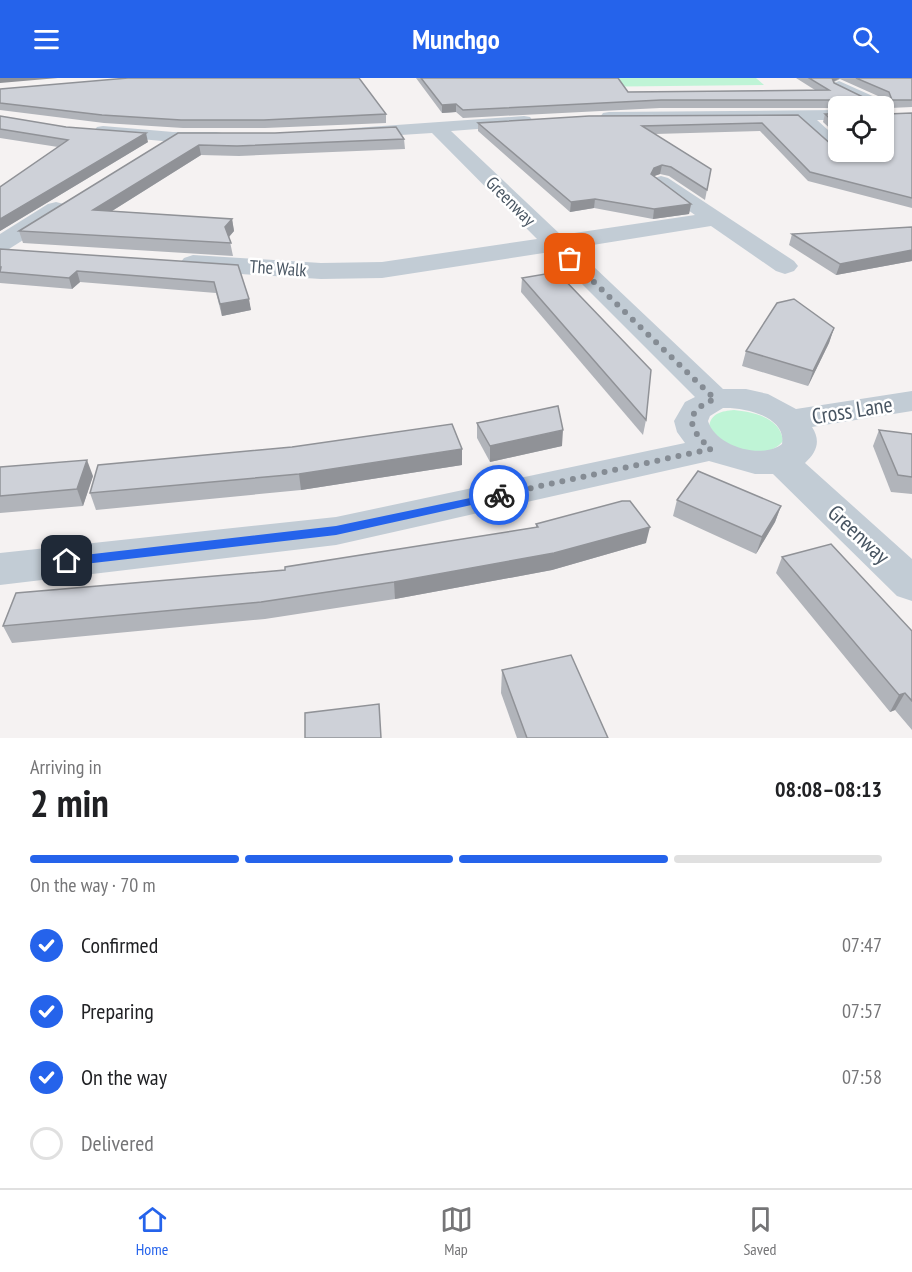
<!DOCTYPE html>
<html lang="en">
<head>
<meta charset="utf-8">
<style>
  body { margin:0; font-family:"PT Sans Narrow",sans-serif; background:#f2f2f2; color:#202124; height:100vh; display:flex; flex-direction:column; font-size:22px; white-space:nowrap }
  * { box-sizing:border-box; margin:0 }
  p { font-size:20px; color:#757577 }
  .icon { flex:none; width:33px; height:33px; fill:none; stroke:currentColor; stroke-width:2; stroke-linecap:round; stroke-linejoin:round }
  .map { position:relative; height:660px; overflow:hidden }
  .drawer { display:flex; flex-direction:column; background:#fff; flex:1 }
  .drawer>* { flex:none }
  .controls { position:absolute; left:828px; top:18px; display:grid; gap:12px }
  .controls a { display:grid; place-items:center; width:66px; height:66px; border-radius:9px; background:#fff; box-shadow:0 2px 4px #0004; font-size:30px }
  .pin { position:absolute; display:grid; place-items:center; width:51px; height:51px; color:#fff; margin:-26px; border-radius:12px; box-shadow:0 3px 9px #0006 }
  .courier { position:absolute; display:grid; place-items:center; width:60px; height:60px; margin:-30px; border:4px solid #2563eb; border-radius:50%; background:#fff; color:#222; box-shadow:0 2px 8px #0007 }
  .overview em { font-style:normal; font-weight:600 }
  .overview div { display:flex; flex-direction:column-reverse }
  .overview { display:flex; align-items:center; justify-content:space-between; height:102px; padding:0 30px }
  h1 { font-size:39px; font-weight:600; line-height:45px }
  .bar { display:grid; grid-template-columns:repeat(4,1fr); gap:9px 6px; align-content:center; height:72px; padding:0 30px }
  .bar i { height:8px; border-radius:4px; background:#e0e0e0 }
  .bar .current { background:#2563eb }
  .bar p { grid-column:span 4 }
  ol { padding:0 30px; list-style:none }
  li { display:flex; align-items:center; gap:18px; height:66px }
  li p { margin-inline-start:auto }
  li .icon { padding:6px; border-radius:50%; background:#2563eb; color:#fff; stroke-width:4 }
  li:last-child { color:#757577 }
  li i { width:33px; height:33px; border:3px solid #e0e0e0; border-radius:50% }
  header { display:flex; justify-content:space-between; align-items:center; height:78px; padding:0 30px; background:#2563eb; color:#fff; font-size:27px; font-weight:600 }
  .tabs { display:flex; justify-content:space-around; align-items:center; height:84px; border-top:2px solid #e0e0e0; background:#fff; font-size:16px; color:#757577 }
  .tabs a { display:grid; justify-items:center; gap:3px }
  .tabs .current { color:#2563eb }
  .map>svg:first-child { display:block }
  .green { fill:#bff4d6 }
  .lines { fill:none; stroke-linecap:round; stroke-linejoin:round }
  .street { fill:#c2ccd5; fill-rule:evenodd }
  .wall { fill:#b1b4ba }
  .shaded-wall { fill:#909297 }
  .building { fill:#ced1d8; stroke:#909297; stroke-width:1.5 }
  .route { fill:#2563eb }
  .done { stroke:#858c94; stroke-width:6; stroke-dasharray:0 10.8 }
  .labels { text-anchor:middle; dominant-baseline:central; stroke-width:5; stroke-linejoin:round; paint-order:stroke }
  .far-street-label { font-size:18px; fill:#485562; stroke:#fff }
  .street-label { font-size:22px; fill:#485562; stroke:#fff }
</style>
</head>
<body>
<header><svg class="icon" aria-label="menu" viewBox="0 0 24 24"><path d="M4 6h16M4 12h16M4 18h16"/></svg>Munchgo<svg class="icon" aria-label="search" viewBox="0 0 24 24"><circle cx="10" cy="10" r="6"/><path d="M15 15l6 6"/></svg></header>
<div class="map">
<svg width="912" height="660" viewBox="0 0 912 660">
  <rect width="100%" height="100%" fill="#f5f2f2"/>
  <g class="green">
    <path d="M570 0H756L764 7 575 9Z"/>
    <path d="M734 332C754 334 781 340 783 363 774 375 748 380 735 372 725 367 717 357 709 350 710 335 722 333 734 332Z"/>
  </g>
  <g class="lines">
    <g class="street">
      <path d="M839 3 886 24 888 28 884 32V28H868L834 11 831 8 834 5Z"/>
      <path d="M838 32V42H817L838 61V74H845L838 76 831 74 797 42 609 44 603 43 600 39 603 35 609 34Z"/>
      <path d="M524 38 530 39 533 43 530 47 451 53 561 157 695 137 654 108 651 104 654 100 661 98 668 100 794 183 798 188 794 193 785 196 776 193 711 148 574 170 723 311H746L768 316 796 331 912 313V333L812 349C821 363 817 374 805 385L912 481V523L897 518 773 396H755L709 383 336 467 0 507V475L336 439 685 365 677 354 674 343 685 324 695 319 550 174 382 200 321 201 193 193 184 190 180 185 184 180 193 177 321 185 382 184 537 161 432 55 354 60 348 59 345 55 348 51 354 50ZM723 330C743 329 787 338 782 366 762 382 715 368 708 343L710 338Z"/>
      <path d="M103 48 173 54H216L222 55 225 59 222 63 216 64H173L97 57 94 53 97 49Z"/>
      <path d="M56 124 64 126 67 131 64 136 9 171 0 173V156L48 126Z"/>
    </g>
  </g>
  <g class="wall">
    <path d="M416 0H618L628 14 815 12 796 0H912V29L890 30 887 22 840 1 834 4 869 22 884 23V34L887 36 912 35V130L808 103 760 53 655 56 711 91 705 122 669 98 660 96 653 98 691 126 689 136 653 141 594 130 570 134 478 53V45L589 38 798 37 832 67 838 69V74H884V28H838V30H660L463 40 456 34 442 35Z"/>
    <path d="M0 11 386 36V45L265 50H183L104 45 0 32Z"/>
    <path d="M825 36H838V58L823 44Z"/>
    <path d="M0 38 148 64 0 153V109L58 69 0 60Z"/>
    <path d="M178 55 404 61 405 71 239 78 201 77 112 133 232 141 234 153 229 159 233 178 23 165 19 153Z"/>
    <path d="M912 149V183L836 197 789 167 792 156Z"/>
    <path d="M0 171 238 187 251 232 222 238 216 215 80 204 72 211 0 205Z"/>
    <path d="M522 200 646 342 643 357 521 214Z"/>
    <path d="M834 250 829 265 808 308 742 288 746 273Z"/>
    <path d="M477 345 562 368 490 384 477 360Z"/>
    <path d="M879 352 912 356V416L891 414 873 368Z"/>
    <path d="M462 371V387L301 412 96 432 90 415Z"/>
    <path d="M0 389 93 398 83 428 0 435Z"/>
    <path d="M677 422 781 428 775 444 756 476 673 438Z"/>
    <path d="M536 446 646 465 552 492 395 521 265 541 12 565 3 548 285 492 536 449Z"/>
    <path d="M782 479 912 553V652L895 632 890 634 776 495Z"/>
    <path d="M502 592 608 660H517L501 615Z"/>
  </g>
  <g class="shaded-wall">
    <path d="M0 0H58L0 5Z"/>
    <path d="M831 0H840L829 6Z"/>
    <path d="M456 26V34L442 35V27Z"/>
    <path d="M146 55 148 64 0 153V141Z"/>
    <path d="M199 67 201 77 96 143 93 132Z"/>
    <path d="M662 87 660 96 652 99 651 96 654 90Z"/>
    <path d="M595 121 594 130 570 134 571 124Z"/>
    <path d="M691 126 689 136 653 141 654 131Z"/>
    <path d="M232 141 234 153 227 161 225 149Z"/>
    <path d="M912 172V183L836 197 840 186Z"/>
    <path d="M77 193 80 204 72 211 69 200Z"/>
    <path d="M249 221 251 232 222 238 220 226Z"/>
    <path d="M834 250 829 265 808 308 813 293Z"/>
    <path d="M563 352 562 368 490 384V368Z"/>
    <path d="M462 371V387L301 412 299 396Z"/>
    <path d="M87 382 93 398 83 428 77 411Z"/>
    <path d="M781 428 775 444 756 476 762 459Z"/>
    <path d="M650 449 646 465 552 492 395 521 394 504Z"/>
    <path d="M905 615 895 632 890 634 899 617Z"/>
  </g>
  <g class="building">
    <path d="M128 0H359L386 36 264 42H181L102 37 0 25V11Z"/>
    <path d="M421 0H618L628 14 829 12 809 0H832L834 5 869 22 884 23V34L887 36 912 35V120L810 94 762 45 642 48 711 91 707 112 671 89 662 87 654 90 651 96 691 126 654 131 595 121 571 124 478 45 589 38 798 37 832 67 838 69V74H884V28H842V24L840 22H661L463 32 456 26 442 27Z"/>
    <path d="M856 0H912V22H892L889 14Z"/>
    <path d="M825 36H838V48Z"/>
    <path d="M0 38 66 49 146 55 0 141V109L68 62 0 51Z"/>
    <path d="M396 49 404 61 237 68 199 67 93 132 232 141 225 149 231 165 19 153 178 55H275Z"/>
    <path d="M912 149V172L840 186 792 156Z"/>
    <path d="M0 171 238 187 249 221 220 226 214 204 77 193 69 200 0 194 1 189H0Z"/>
    <path d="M557 194 651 292 646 342 522 200Z"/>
    <path d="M794 221 834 250 813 293 746 273 777 225Z"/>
    <path d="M558 328 563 352 490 368 477 345Z"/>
    <path d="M452 346 462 371 299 396 90 415 98 387 292 369Z"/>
    <path d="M879 352 912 356V399L898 397Z"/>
    <path d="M87 382 77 411 0 418V389Z"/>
    <path d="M698 393 781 428 762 459 677 422Z"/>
    <path d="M622 423H630L650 449 554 475 394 504 261 524 3 548 16 515 285 492V489L538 449 536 446Z"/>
    <path d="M831 466 912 553V623L905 615 899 617 782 479Z"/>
    <path d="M571 577 608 660H527L502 592Z"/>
    <path d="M379 626 381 660H305V635Z"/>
  </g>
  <path class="route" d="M499 414 504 417 503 420 336 457 67 488 61 483 67 479 336 448Z"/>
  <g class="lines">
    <path class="done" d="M499 417 711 371C688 351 682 334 715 321L570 181"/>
  </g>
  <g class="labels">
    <g class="far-street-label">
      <text transform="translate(511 123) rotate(45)">Greenway</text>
      <text transform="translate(278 190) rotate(4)">The Walk</text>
    </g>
    <g class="street-label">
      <text transform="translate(852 332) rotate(-9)">Cross Lane</text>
      <text transform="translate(859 456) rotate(43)">Greenway</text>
    </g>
  </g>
</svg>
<div class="controls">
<a><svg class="icon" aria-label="locate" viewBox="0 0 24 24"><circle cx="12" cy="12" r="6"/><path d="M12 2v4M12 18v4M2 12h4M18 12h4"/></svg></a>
</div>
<div class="pin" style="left:570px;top:181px;background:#ea580c"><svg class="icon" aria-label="bag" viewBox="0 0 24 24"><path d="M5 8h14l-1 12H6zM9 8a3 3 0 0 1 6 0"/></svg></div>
<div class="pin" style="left:67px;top:483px;background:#1f2937"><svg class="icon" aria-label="home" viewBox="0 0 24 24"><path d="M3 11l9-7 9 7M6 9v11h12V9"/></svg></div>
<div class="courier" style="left:499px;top:417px"><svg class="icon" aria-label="bike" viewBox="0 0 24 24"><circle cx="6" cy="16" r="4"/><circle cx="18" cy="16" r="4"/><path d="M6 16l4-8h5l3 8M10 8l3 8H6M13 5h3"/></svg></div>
</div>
<section class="drawer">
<div class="overview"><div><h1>2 min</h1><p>Arriving in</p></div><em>08:08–08:13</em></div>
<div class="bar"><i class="current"></i><i class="current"></i><i class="current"></i><i></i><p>On the way · 70 m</p></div>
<ol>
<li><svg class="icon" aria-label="check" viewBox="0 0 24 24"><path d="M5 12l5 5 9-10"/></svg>Confirmed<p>07:47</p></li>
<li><svg class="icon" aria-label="check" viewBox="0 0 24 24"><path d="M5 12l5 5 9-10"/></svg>Preparing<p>07:57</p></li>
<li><svg class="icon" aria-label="check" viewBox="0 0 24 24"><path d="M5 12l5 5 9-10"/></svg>On the way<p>07:58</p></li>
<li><i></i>Delivered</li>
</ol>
</section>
<nav class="tabs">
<a class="current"><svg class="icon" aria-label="home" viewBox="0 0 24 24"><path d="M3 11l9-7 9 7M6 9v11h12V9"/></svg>Home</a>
<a><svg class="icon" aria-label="map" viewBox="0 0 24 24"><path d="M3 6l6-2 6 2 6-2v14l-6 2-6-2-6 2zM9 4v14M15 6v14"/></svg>Map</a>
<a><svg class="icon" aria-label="saved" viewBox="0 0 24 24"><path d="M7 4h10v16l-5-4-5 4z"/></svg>Saved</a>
</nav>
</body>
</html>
